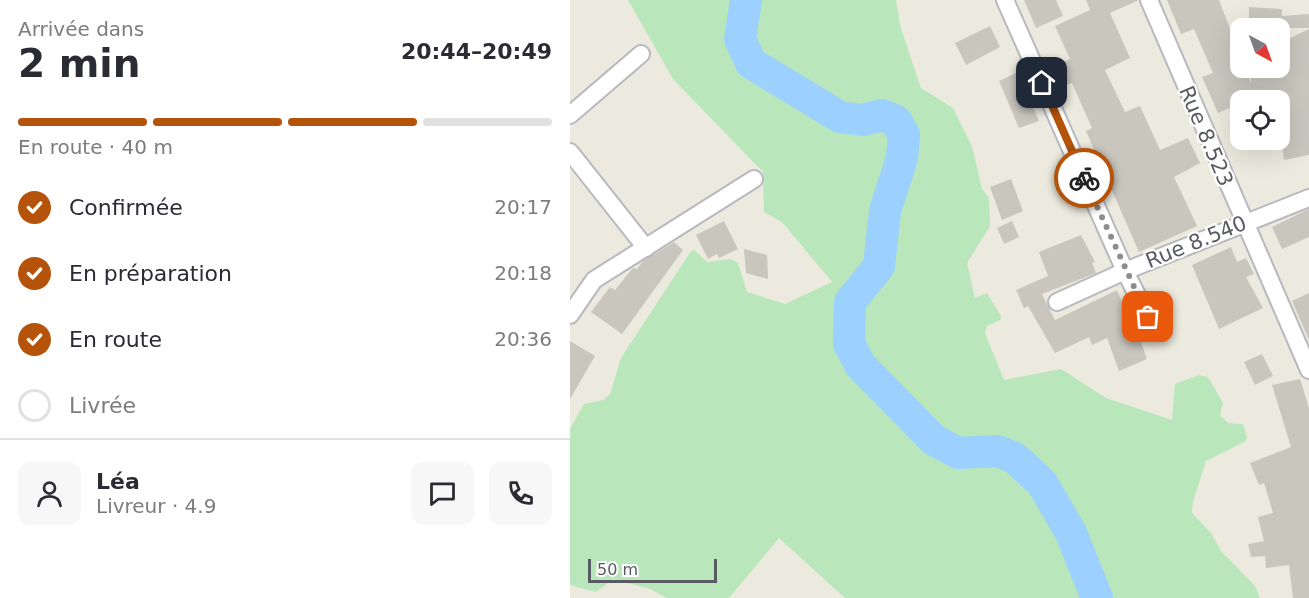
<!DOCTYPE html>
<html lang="fr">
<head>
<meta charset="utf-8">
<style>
  body { margin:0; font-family:"DejaVu Sans",sans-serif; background:#f7f7f7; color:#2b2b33; height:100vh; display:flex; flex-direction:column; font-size:22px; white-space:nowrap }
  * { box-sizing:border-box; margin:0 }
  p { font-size:20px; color:#7c7c81 }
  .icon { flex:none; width:33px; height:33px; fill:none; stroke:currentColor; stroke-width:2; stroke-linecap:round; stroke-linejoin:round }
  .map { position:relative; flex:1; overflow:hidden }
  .side { display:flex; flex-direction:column; background:#fff; width:570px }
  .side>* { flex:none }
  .needle { width:39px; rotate:139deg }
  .buttons { position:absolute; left:660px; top:18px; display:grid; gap:12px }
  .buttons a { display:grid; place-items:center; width:60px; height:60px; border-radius:12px; background:#fff; box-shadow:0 6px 24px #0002; font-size:30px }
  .scale { position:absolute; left:18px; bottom:15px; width:129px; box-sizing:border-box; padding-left:6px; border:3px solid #585b61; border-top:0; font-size:16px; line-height:21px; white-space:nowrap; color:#585b61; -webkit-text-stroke:4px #fff; paint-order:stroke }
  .pin { position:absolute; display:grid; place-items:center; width:51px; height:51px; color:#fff; margin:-26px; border-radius:12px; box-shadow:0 3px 9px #0006 }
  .courier { position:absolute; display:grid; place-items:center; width:60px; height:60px; margin:-30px; border:4px solid #b45309; border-radius:50%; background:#fff; color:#222; box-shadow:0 2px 8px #0007 }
  .headline em { font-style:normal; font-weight:600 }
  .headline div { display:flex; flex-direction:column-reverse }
  .headline { display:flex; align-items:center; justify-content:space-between; height:102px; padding:0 18px }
  h1 { font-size:39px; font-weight:600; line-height:45px }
  .bar { display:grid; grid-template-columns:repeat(4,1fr); gap:9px 6px; align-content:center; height:72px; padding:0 18px }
  .bar i { height:8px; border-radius:4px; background:#e1e1e2 }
  .bar .active { background:#b45309 }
  .bar p { grid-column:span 4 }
  .line { display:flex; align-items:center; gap:15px; padding:0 18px; border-top:2px solid #e1e1e2 }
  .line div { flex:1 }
  .round { display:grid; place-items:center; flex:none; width:63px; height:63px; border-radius:12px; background:#f7f7f7 }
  ol { padding:0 18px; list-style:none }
  li { display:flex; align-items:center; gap:18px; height:66px }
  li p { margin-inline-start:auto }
  li .icon { padding:6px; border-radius:50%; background:#b45309; color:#fff; stroke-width:4 }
  li:last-child { color:#7c7c81 }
  li i { width:33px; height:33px; border:3px solid #e1e1e2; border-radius:50% }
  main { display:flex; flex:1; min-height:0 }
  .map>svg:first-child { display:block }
  .green { fill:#b9e6ba }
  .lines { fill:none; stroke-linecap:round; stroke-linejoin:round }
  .river { stroke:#9bd0ff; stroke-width:32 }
  .building { fill:#c9c6be }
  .street-casing { stroke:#b7b9bf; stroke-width:20 }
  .street { stroke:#fff; stroke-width:16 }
  .done { stroke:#8c8d8d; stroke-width:6; stroke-dasharray:0 10.8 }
  .route { stroke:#b45309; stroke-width:8 }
  .labels { text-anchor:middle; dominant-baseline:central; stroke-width:4.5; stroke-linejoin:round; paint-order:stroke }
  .street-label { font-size:21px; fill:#585b61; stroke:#fff }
</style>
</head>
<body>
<main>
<section class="side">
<div class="headline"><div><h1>2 min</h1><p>Arrivée dans</p></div><em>20:44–20:49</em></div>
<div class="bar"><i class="active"></i><i class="active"></i><i class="active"></i><i></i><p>En route · 40 m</p></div>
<ol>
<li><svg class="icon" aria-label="check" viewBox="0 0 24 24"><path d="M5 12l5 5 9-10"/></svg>Confirmée<p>20:17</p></li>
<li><svg class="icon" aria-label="check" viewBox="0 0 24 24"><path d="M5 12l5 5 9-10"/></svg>En préparation<p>20:18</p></li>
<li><svg class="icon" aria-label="check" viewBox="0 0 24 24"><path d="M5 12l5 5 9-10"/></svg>En route<p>20:36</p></li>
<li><i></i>Livrée</li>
</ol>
<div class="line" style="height:108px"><a class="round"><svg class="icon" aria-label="person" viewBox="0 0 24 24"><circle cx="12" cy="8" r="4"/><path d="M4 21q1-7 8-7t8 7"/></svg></a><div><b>Léa</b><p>Livreur · 4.9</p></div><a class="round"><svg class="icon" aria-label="chat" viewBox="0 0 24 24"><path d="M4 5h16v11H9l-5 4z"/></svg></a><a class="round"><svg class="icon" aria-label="phone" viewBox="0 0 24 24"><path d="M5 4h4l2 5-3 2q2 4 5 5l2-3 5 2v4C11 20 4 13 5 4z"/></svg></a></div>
</section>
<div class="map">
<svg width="739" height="598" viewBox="0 0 739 598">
  <rect width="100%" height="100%" fill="#eceade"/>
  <path class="green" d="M58 0H326L330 25 351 88 383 108 402 146 412 189 419 198 420 226 397 263 405 298 417 293 431 316 430 320 417 326 415 333 434 380 491 369 536 398 602 420 605 384 629 375 638 377 653 403 650 415 658 423 673 424 677 438 674 442 636 461 623 502 622 513 641 533 651 551 685 586 690 598H275L209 538 159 598H97L80 589 43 579 26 592 0 585V429L14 404 33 400 40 394 51 358 121 251 124 250 137 262 161 259 168 263 177 292 215 304 262 282 212 222 194 212 193 172 103 79Z"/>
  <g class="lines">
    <path class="river" d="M176 0 170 39 181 63 270 117 293 120 312 115 326 121 334 135 332 158 315 211 309 266 280 302 279 344 291 366 364 440 388 453 428 451 445 458 472 483 501 533 527 598"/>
  </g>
  <g class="building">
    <path d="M454 0H486L493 16 466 28Z"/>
    <path d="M516 0H569L540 13 560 58 535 70 555 112 570 106 590 150 618 138 630 163 604 177 627 226 569 252 516 131 522 128 502 83 491 87 482 67 500 59 485 26 520 10Z"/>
    <path d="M597 0H649L670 55V68H675L681 83V68H710V43L739 29V155L714 160 710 131V96L701 97 700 90 648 113 632 77 643 73 624 29 611 34Z"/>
    <path d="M679 7 712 9V16L739 14V28H679Z"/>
    <path d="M420 26 430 47 396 65 385 43Z"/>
    <path d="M448 72 469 121 449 128 429 81Z"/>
    <path d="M441 179 453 211 432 220 420 187Z"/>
    <path d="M739 209V237L712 249 702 227Z"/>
    <path d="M154 221 168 249 149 258 147 254 138 259 126 235Z"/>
    <path d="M442 221 449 237 434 244 427 228Z"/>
    <path d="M511 235 525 262 522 263 526 273 472 294 485 320 547 290 564 332 567 331 577 359 549 371 537 338 522 345 519 337 485 353 458 306 454 308 446 290 478 276 469 252Z"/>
    <path d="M104 242 113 250 52 334 21 312 40 287 45 290 63 268 67 269 73 261Z"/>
    <path d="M661 247 667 262 676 258 684 274 676 277 693 308 649 329 622 265Z"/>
    <path d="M174 249 197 255 198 279 176 273Z"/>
    <path d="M739 293V340L722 301Z"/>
    <path d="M0 341 25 356 0 399Z"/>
    <path d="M692 354 703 376 685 385 674 362Z"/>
    <path d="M730 379 739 408V598H723L719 565 696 568 695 556 681 557 678 544 694 541 688 517 703 513 694 483 689 485 680 463 721 447 702 385Z"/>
  </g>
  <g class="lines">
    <defs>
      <g id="street">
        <path d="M435 0 555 271 739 198"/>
        <path d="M579 0 739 370"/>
        <path d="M0 115 71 54"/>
        <path d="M0 152 76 248"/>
        <path d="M487 302 555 271 578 317"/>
        <path d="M0 315 24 280 184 179"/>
      </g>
    </defs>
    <use href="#street" class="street-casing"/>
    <use href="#street" class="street"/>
  </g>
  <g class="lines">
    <path class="done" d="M514 178 578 317"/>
    <path class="route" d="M472 83 514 178"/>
  </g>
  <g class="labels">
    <g class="street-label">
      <text transform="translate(636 136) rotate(67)">Rue 8.523</text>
      <text transform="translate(626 242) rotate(-22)">Rue 8.540</text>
    </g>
  </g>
</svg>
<div class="buttons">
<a><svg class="needle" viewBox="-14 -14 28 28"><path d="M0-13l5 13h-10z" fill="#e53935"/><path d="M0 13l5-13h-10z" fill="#7c7c81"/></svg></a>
<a><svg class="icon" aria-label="locate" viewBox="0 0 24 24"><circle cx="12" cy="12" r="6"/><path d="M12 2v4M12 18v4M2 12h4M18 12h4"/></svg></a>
</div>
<div class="scale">50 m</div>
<div class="pin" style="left:578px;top:317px;background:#ea580c"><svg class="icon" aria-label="bag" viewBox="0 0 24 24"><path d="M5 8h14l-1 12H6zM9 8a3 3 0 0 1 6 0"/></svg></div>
<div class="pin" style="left:472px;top:83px;background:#1f2937"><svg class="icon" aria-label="home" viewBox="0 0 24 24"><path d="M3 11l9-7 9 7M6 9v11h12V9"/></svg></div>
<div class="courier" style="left:514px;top:178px"><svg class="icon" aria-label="bike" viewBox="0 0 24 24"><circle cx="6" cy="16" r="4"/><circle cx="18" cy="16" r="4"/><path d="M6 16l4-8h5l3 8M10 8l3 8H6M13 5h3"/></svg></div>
</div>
</main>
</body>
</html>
